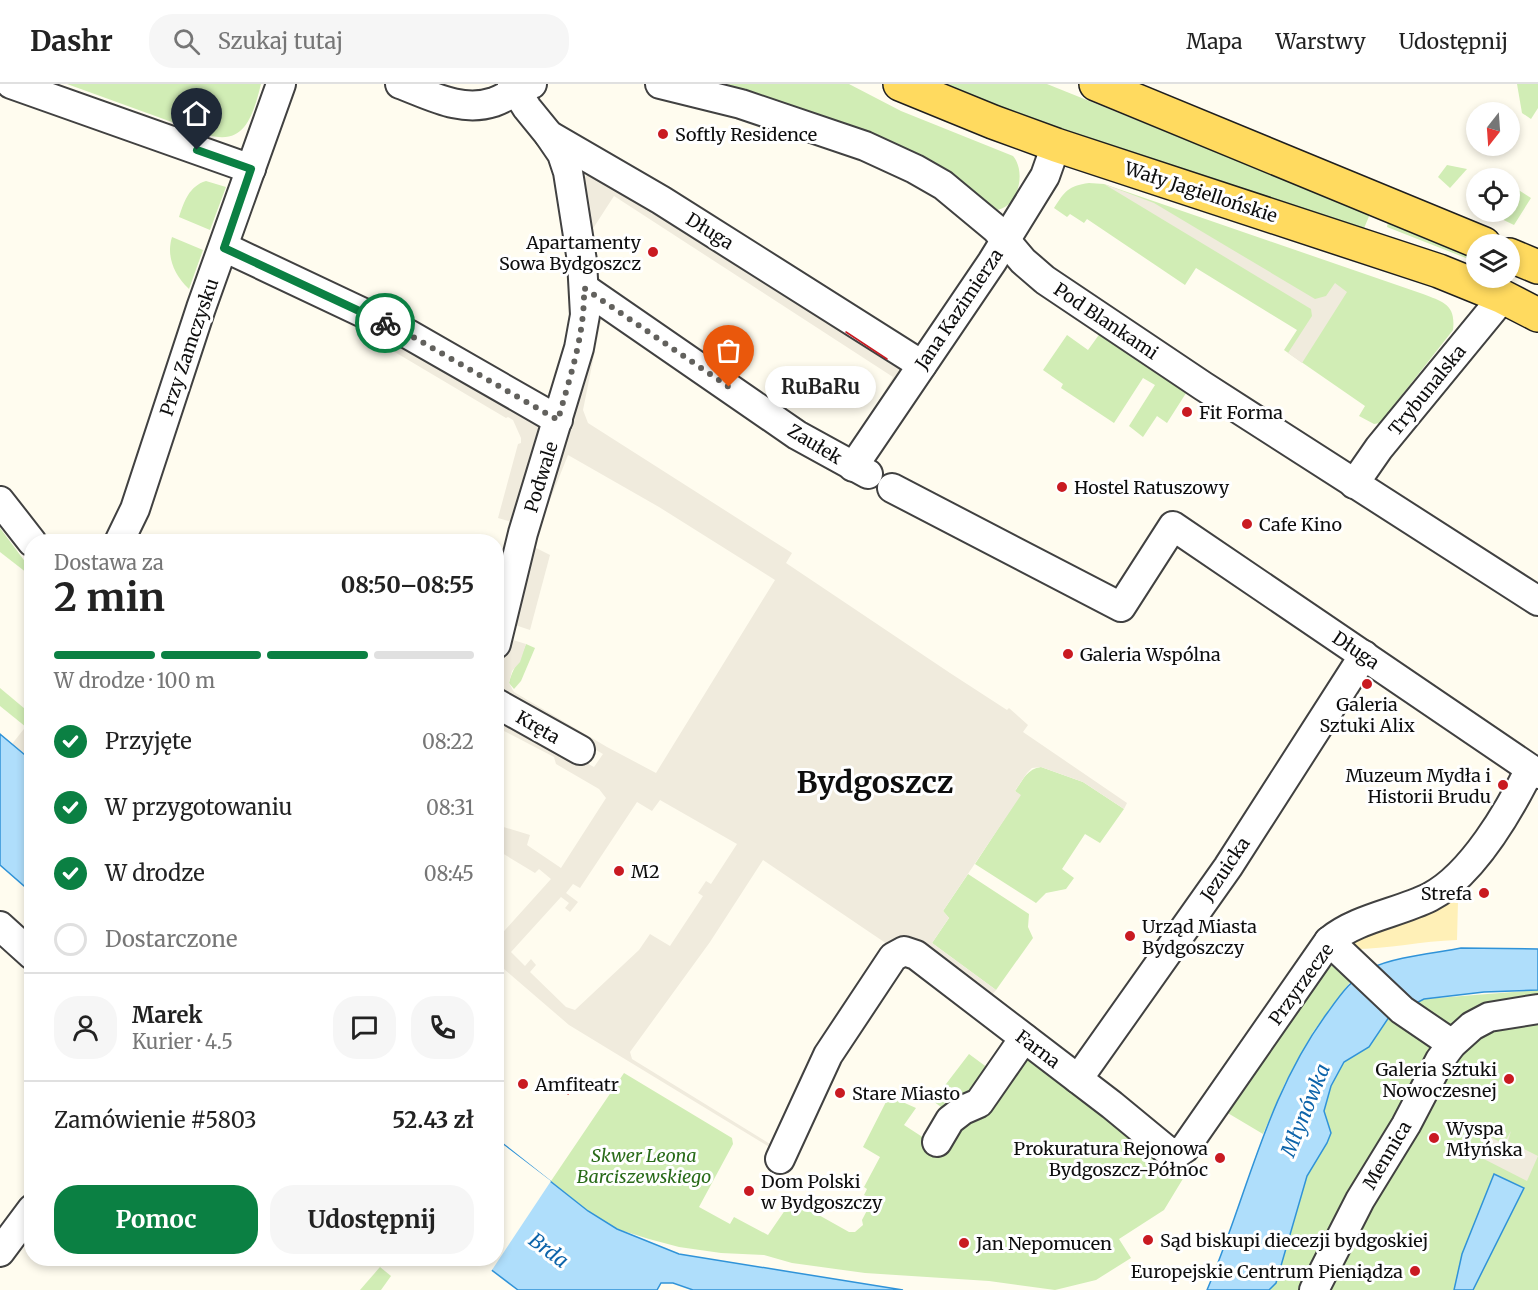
<!DOCTYPE html>
<html lang="pl">
<head>
<meta charset="utf-8">
<style>
  body { margin:0; font-family:Merriweather,serif; background:#f6f6f6; color:#222; height:100vh; display:flex; flex-direction:column; font-size:22px; white-space:nowrap }
  * { box-sizing:border-box; margin:0 }
  p { font-size:20px; color:#767676 }
  .icon { flex:none; width:33px; height:33px; fill:none; stroke:currentColor; stroke-width:2; stroke-linecap:round; stroke-linejoin:round }
  .map { position:relative; flex:1; overflow:hidden }
  .panel { position:absolute; left:24px; top:450px; width:480px; height:732px; display:flex; flex-direction:column; background:#fff; border-radius:24px; box-shadow:0 3px 9px #0003 }
  .panel>* { flex:none }
  .needle { width:39px; rotate:197deg }
  .controls { position:absolute; left:1466px; top:18px; display:grid; gap:12px }
  .controls a { display:grid; place-items:center; width:54px; height:54px; border-radius:50%; background:#fff; box-shadow:0 3px 9px #0003; font-size:30px }
  .pin { position:absolute; display:grid; place-items:center; width:51px; height:51px; color:#fff; margin:-62px -26px; border-radius:50% 50% 50% 0; rotate:-45deg; box-shadow:0 0 6px #0007 }
  .pin .icon { rotate:45deg }
  .courier { position:absolute; display:grid; place-items:center; width:60px; height:60px; margin:-30px; border:4px solid #0b8043; border-radius:50%; background:#fff; color:#222; box-shadow:0 2px 8px #0007 }
  .bubble { position:absolute; height:42px; border-radius:21px; background:#fff; box-shadow:0 3px 9px #0003; font-size:20px; font-weight:700; line-height:42px; text-align:center }
  .summary em { font-style:normal; font-weight:700 }
  .summary div { display:flex; flex-direction:column-reverse }
  .summary { display:flex; align-items:center; justify-content:space-between; height:102px; padding:0 30px }
  h1 { font-size:39px; font-weight:700; line-height:45px }
  .bar { display:grid; grid-template-columns:repeat(4,1fr); gap:9px 6px; align-content:center; height:72px; padding:0 30px }
  .bar i { height:8px; border-radius:4px; background:#e0e0e0 }
  .bar .selected { background:#0b8043 }
  .bar p { grid-column:span 4 }
  .line { display:flex; align-items:center; gap:15px; padding:0 30px; border-top:2px solid #e0e0e0 }
  .line div { flex:1 }
  .round { display:grid; place-items:center; flex:none; width:63px; height:63px; border-radius:24px; background:#f6f6f6 }
  ol { padding:0 30px; list-style:none }
  li { display:flex; align-items:center; gap:18px; height:66px }
  li p { margin-inline-start:auto }
  li .icon { padding:6px; border-radius:50%; background:#0b8043; color:#fff; stroke-width:4 }
  li:last-child { color:#767676 }
  li i { width:33px; height:33px; border:3px solid #e0e0e0; border-radius:50% }
  .cta { display:flex; gap:12px; margin-top:auto; padding:12px 30px }
  .cta a { flex:1; height:69px; border-radius:24px; background:#0b8043; color:#fff; font-size:24px; font-weight:700; line-height:69px; text-align:center }
  .cta a+a { background:#f6f6f6; color:#222 }
  header { display:flex; align-items:center; gap:36px; box-sizing:border-box; height:84px; padding:0 30px; background:#fff; border-bottom:2px solid #e0e0e0 }
  header strong { font-size:28px }
  nav { display:flex; gap:33px; margin-inline-start:auto; font-size:21px }
  .search { width:420px; height:54px; background:#f6f6f6; display:flex; align-items:center; gap:15px; box-sizing:border-box; padding:0 21px; border-radius:24px; color:#767676; font-size:22px }
  .map>svg:first-child { display:block }
  .green { fill:#d1edb5 }
  .sand { fill:#fff0b7 }
  .plaza { fill:#f0ebdd; fill-rule:evenodd }
  .water { fill:#afdefb; stroke:#3093d8; stroke-width:1.5 }
  .pier { fill:#fffcef }
  .lines { fill:none; stroke-linecap:round; stroke-linejoin:round }
  .minor-casing { stroke:#414141; stroke-width:32 }
  .major-casing { stroke:#1f1f1f; stroke-width:36 }
  .minor { stroke:#fff; stroke-width:28 }
  .major { stroke:#ffda5f; stroke-width:33 }
  .tram { stroke:#c91a21; stroke-width:1.5 }
  .done { stroke:#62615d; stroke-width:6; stroke-dasharray:0 10.8 }
  .route { stroke:#0b8043; stroke-width:8 }
  .poi-dot { fill:#c91a21; stroke:#fff; stroke-width:2 }
  .labels { text-anchor:middle; dominant-baseline:central; stroke-width:6; stroke-linejoin:round; paint-order:stroke }
  .poi-label { font-size:18px; fill:#0e0e0e; stroke:#fff; text-anchor:start }
  .street-label { font-size:18px; fill:#0e0e0e; stroke:#fff }
  .park-label { font-size:18px; font-style:italic; fill:#296b19; stroke:#fff }
  .water-label { font-size:20px; font-style:italic; fill:#0d64aa; stroke:#fff }
  .town-label { font-size:30px; font-weight:bold; fill:#0e0e0e; stroke:#fff }
</style>
</head>
<body>
<header>
<strong>Dashr</strong>
<div class="search"><svg class="icon" aria-label="search" viewBox="0 0 24 24"><circle cx="10" cy="10" r="6"/><path d="M15 15l6 6"/></svg>Szukaj tutaj</div>
<nav><a>Mapa</a><a>Warstwy</a><a>Udostępnij</a></nav>
</header>
<div class="map">
<svg width="1538" height="1206" viewBox="0 0 1538 1206">
  <rect width="100%" height="100%" fill="#fffcef"/>
  <g class="green">
    <path d="M67 0H261C253 31 245 64 205 50Z"/>
    <path d="M708 0H849L901 27 1013 72C1027 88 1018 126 994 126Z"/>
    <path d="M933 0H1047L1370 130 1362 149 1063 50Z"/>
    <path d="M1517 0H1538V24L1531 35 1522 29Z"/>
    <path d="M1447 81 1467 85 1450 104 1438 93Z"/>
    <path d="M206 97 226 103 210 146 179 133C184 118 189 102 206 97Z"/>
    <path d="M1089 99 1104 100 1423 210C1443 218 1456 220 1453 246L1380 339 1374 340 1359 332 1365 322 1284 266 1297 246 1196 184 1185 201 1087 135 1084 139 1070 130 1067 133 1054 124C1065 107 1068 102 1089 99Z"/>
    <path d="M1509 100 1531 114 1514 141 1487 128H1509Z"/>
    <path d="M1388 138 1476 173V178L1387 143Z"/>
    <path d="M172 153 203 166 189 205C174 191 166 172 172 153Z"/>
    <path d="M1101 248 1188 306 1167 339 1157 332 1143 353 1129 342 1155 301 1143 294 1114 339 1061 304 1063 300 1043 286 1067 251 1088 266Z"/>
    <path d="M0 444 29 483 27 489 0 468Z"/>
    <path d="M526 560 535 564 521 597 514 605 509 599C512 585 521 574 526 560Z"/>
    <path d="M0 604 31 630V636L26 643 0 622Z"/>
    <path d="M1041 683 1083 698 1124 725 1100 759 1085 750 1062 785 1074 794 1066 805 1046 809 1036 819 975 780 1020 711 1015 707C1023 696 1027 685 1041 683Z"/>
    <path d="M968 790 1029 830 1028 843 1033 854 996 906 932 859 949 834 943 827Z"/>
    <path d="M1327 877 1350 898 1313 948 1285 999 1263 1050 1221 1025Z"/>
    <path d="M1538 906V1206H1473L1524 1104 1494 1090 1472 1145 1454 1206H1269L1276 1199 1307 1092 1327 1059 1331 1049 1324 1027 1330 1002 1344 978 1369 963 1389 933 1424 915Z"/>
    <path d="M969 970 988 984 1020 970 1184 1093 1164 1126 1119 1155 1131 1174 1096 1196 1055 1206 989 1197 865 1189 792 1179 764 1171 721 1169 679 1163 649 1155 617 1145 588 1127 551 1097 624 989 732 1054 733 1060 699 1123 730 1140 734 1133 768 1151 792 1116 849 1148H855L863 1141 862 1136 873 1115 864 1111 867 1105 864 1103 880 1073 863 1063 889 1012 916 1024 904 1041 924 1054 945 1026 933 1017Z"/>
    <path d="M380 1183 391 1192 381 1206H360Z"/>
  </g>
  <path class="sand" d="M1458 817 1457 856C1422 857 1388 865 1353 865L1347 859 1405 830Z"/>
  <g class="plaza">
    <path d="M589 89H595L903 283 904 291 846 372 893 293 614 112 592 146 600 203 589 196 581 97Z"/>
    <path d="M1104 100 1154 119 1315 215 1326 212 1335 199 1347 208 1302 279 1288 269 1312 232 1311 225Z"/>
    <path d="M593 224 602 232 583 326 588 339 792 469 786 479 950 589 1007 626 1009 624 1028 641 1023 648 1127 719 1124 725 1083 698 1041 683 1032 684 1027 689 1015 707 1021 711 943 827 949 834 932 859 996 906 986 918 890 862 763 776 710 858 630 968 632 975 770 1060 802 988 832 945 771 1064 569 941 497 879V855L551 795 539 785 535 789 502 769 497 771V741L530 751 527 761 561 784 606 714 599 705 556 680 554 673 504 647 498 648 497 650V636L502 633 594 683 603 670 513 618 499 606 497 595 506 559 513 556 526 560 520 578 512 587 509 599 514 608 607 663 656 689 775 496 659 423 568 371 538 446ZM660 716 737 760 711 800 706 797 698 809 703 812 670 862 650 850 639 866 575 926 566 923 530 888 536 881 531 875 525 882 511 868 561 813 569 819 565 824 570 828 578 818 566 809 573 800 580 804 637 718 652 727Z"/>
    <path d="M395 258 536 338 542 352 512 438 498 434 518 360 521 359V354L513 336 508 333 506 334 388 264Z"/>
    <path d="M534 463 550 471 530 546 515 541 528 465Z"/>
    <path d="M31 636V676L12 660Z"/>
    <path d="M1511 1047 1508 1057 1538 1072 1527 1097 1480 1073 1490 1053 1504 1060Z"/>
  </g>
  <g class="water">
    <path d="M0 650 31 676V808L0 781Z"/>
    <path d="M1461 864 1538 865V906L1484 908 1424 915 1389 933 1369 963 1344 978 1331 1002 1324 1027 1331 1049 1327 1059 1307 1092 1276 1199 1269 1206H1207C1247 1113 1266 1011 1328 928 1341 910 1352 894 1372 884 1394 873 1436 869 1461 864Z"/>
    <path d="M497 1055 588 1127 617 1145 679 1170 903 1206H693L673 1199H661L657 1206H518L477 1175 496 1174Z"/>
    <path d="M1494 1090 1524 1104 1473 1206H1454L1462 1170Z"/>
  </g>
  <path class="pier" d="M497 1056 551 1097 490 1189 474 1174H496Z"/>
  <g class="lines">
    <defs>
      <g id="minor">
        <path d="M11 0 251 85"/>
        <path d="M400 0C430 11 461 29 494 18 507 13 519 5 532 0"/>
        <path d="M512 0 527 24 549 51 661 116 922 281"/>
        <path d="M660 0 741 20 865 62 915 85 943 101 996 145 1023 177 1045 196 1203 302 1538 517"/>
        <path d="M224 163 408 250 558 336"/>
        <path d="M584 204 797 351 868 390"/>
        <path d="M853 383 992 178 1045 92 1056 61"/>
        <path d="M1354 400 1379 364 1503 213"/>
        <path d="M892 404 1121 523 1173 442 1538 690"/>
        <path d="M0 417 32 458"/>
        <path d="M119 458 135 425 201 224 281 0"/>
        <path d="M496 560 523 449 579 264 585 231 582 177 568 88 562 70 549 51"/>
        <path d="M496 619 580 666"/>
        <path d="M0 842 32 871"/>
        <path d="M1329 857 1402 926 1452 960"/>
        <path d="M1078 995 1228 783 1364 571"/>
        <path d="M937 1058 950 1036 963 1026 979 1019 1024 954"/>
        <path d="M780 1075 828 971 893 873 904 867 916 871 1112 1021 1169 1068H1179L1185 1064 1329 857C1357 834 1398 829 1430 813 1472 791 1509 727 1530 685"/>
        <path d="M0 1168 32 1125"/>
        <path d="M1314 1206 1360 1116 1406 1041 1440 976 1452 960 1472 942 1489 933 1538 925"/>
      </g>
      <g id="major">
        <path d="M900 0 993 38 1056 61 1439 187 1503 213 1538 231"/>
        <path d="M1096 0 1484 160"/>
        <path d="M1509 171 1538 183"/>
      </g>
    </defs>
    <use href="#minor" class="minor-casing"/>
    <use href="#major" class="major-casing"/>
    <use href="#minor" class="minor"/>
    <use href="#major" class="major"/>
    <g class="tram">
      <path d="M846 248 887 275"/>
      <path d="M568 1010 577 997"/>
    </g>
  </g>
  <g class="lines">
    <path class="done" d="M385 239 408 250 558 336C570 292 585 251 584 204L729 303"/>
    <path class="route" d="M197 66 251 85 224 164 385 239"/>
  </g>
  <g class="poi-dot">
    <circle cx="663" cy="50" r="6"/>
    <circle cx="653" cy="168" r="6"/>
    <circle cx="1187" cy="328" r="6"/>
    <circle cx="1062" cy="403" r="6"/>
    <circle cx="1247" cy="440" r="6"/>
    <circle cx="1068" cy="570" r="6"/>
    <circle cx="1367" cy="600" r="6"/>
    <circle cx="1503" cy="701" r="6"/>
    <circle cx="619" cy="787" r="6"/>
    <circle cx="1484" cy="809" r="6"/>
    <circle cx="1130" cy="852" r="6"/>
    <circle cx="1509" cy="995" r="6"/>
    <circle cx="523" cy="1000" r="6"/>
    <circle cx="840" cy="1009" r="6"/>
    <circle cx="1434" cy="1054" r="6"/>
    <circle cx="1220" cy="1074" r="6"/>
    <circle cx="749" cy="1107" r="6"/>
    <circle cx="1148" cy="1156" r="6"/>
    <circle cx="964" cy="1159" r="6"/>
    <circle cx="1415" cy="1187" r="6"/>
  </g>
  <g class="labels">
    <g class="poi-label">
      <text x="675" y="50">Softly Residence</text>
      <text x="641" y="158" text-anchor="end">Apartamenty<tspan x="641" dy="21">Sowa Bydgoszcz</tspan></text>
      <text x="1199" y="328">Fit Forma</text>
      <text x="1074" y="403">Hostel Ratuszowy</text>
      <text x="1259" y="440">Cafe Kino</text>
      <text x="1080" y="570">Galeria Wspólna</text>
      <text x="1367" y="620" text-anchor="middle">Galeria<tspan x="1367" dy="21">Sztuki Alix</tspan></text>
      <text x="1491" y="691" text-anchor="end">Muzeum Mydła i<tspan x="1491" dy="21">Historii Brudu</tspan></text>
      <text x="631" y="787">M2</text>
      <text x="1472" y="809" text-anchor="end">Strefa</text>
      <text x="1142" y="842">Urząd Miasta<tspan x="1142" dy="21">Bydgoszczy</tspan></text>
      <text x="1497" y="985" text-anchor="end">Galeria Sztuki<tspan x="1497" dy="21">Nowoczesnej</tspan></text>
      <text x="535" y="1000">Amfiteatr</text>
      <text x="852" y="1009">Stare Miasto</text>
      <text x="1446" y="1044">Wyspa<tspan x="1446" dy="21">Młyńska</tspan></text>
      <text x="1208" y="1064" text-anchor="end">Prokuratura Rejonowa<tspan x="1208" dy="21">Bydgoszcz-Północ</tspan></text>
      <text x="761" y="1097">Dom Polski<tspan x="761" dy="21">w Bydgoszczy</tspan></text>
      <text x="1160" y="1156">Sąd biskupi diecezji bydgoskiej</text>
      <text x="976" y="1159">Jan Nepomucen</text>
      <text x="1403" y="1187" text-anchor="end">Europejskie Centrum Pieniądza</text>
    </g>
    <g class="street-label">
      <text transform="translate(1201 108) rotate(18)">Wały Jagiellońskie</text>
      <text transform="translate(710 147) rotate(32)">Długa</text>
      <text transform="translate(959 225) rotate(-56)">Jana Kazimierza</text>
      <text transform="translate(1106 237) rotate(34)">Pod Blankami</text>
      <text transform="translate(189 263) rotate(-71)">Przy Zamczysku</text>
      <text transform="translate(1427 306) rotate(-51)">Trybunalska</text>
      <text transform="translate(815 360) rotate(31)">Zaułek</text>
      <text transform="translate(541 393) rotate(-73)">Podwale</text>
      <text transform="translate(1356 566) rotate(34)">Długa</text>
      <text transform="translate(538 643) rotate(30)">Kręta</text>
      <text transform="translate(1225 785) rotate(-56)">Jezuicka</text>
      <text transform="translate(1301 900) rotate(-54)">Przyrzecze</text>
      <text transform="translate(1038 965) rotate(37)">Farna</text>
      <text transform="translate(1387 1071) rotate(-59)">Mennica</text>
    </g>
    <g class="park-label">
      <text x="644" y="1071">Skwer Leona<tspan x="644" dy="21">Barciszewskiego</tspan></text>
    </g>
    <g class="water-label">
      <text transform="translate(1305 1026) rotate(-68)">Młynówka</text>
      <text transform="translate(549 1166) rotate(37)">Brda</text>
    </g>
    <g class="town-label">
      <text x="875" y="698">Bydgoszcz</text>
    </g>
  </g>
</svg>
<div class="controls">
<a><svg class="needle" viewBox="-14 -14 28 28"><path d="M0-13l5 13h-10z" fill="#e53935"/><path d="M0 13l5-13h-10z" fill="#767676"/></svg></a>
<a><svg class="icon" aria-label="locate" viewBox="0 0 24 24"><circle cx="12" cy="12" r="6"/><path d="M12 2v4M12 18v4M2 12h4M18 12h4"/></svg></a>
<a><svg class="icon" aria-label="layers" viewBox="0 0 24 24"><path d="M12 4l9 5-9 5-9-5zM3 14l9 5 9-5"/></svg></a>
</div>
<div class="pin" style="left:729px;top:303px;background:#ea580c"><svg class="icon" aria-label="bag" viewBox="0 0 24 24"><path d="M5 8h14l-1 12H6zM9 8a3 3 0 0 1 6 0"/></svg></div>
<div class="pin" style="left:197px;top:66px;background:#1f2937"><svg class="icon" aria-label="home" viewBox="0 0 24 24"><path d="M3 11l9-7 9 7M6 9v11h12V9"/></svg></div>
<div class="courier" style="left:385px;top:239px"><svg class="icon" aria-label="bike" viewBox="0 0 24 24"><circle cx="6" cy="16" r="4"/><circle cx="18" cy="16" r="4"/><path d="M6 16l4-8h5l3 8M10 8l3 8H6M13 5h3"/></svg></div>
<div class="bubble" style="left:765px;top:282px;width:111px">RuBaRu</div>
<section class="panel">
<div class="summary"><div><h1>2 min</h1><p>Dostawa za</p></div><em>08:50–08:55</em></div>
<div class="bar"><i class="selected"></i><i class="selected"></i><i class="selected"></i><i></i><p>W drodze · 100 m</p></div>
<ol>
<li><svg class="icon" aria-label="check" viewBox="0 0 24 24"><path d="M5 12l5 5 9-10"/></svg>Przyjęte<p>08:22</p></li>
<li><svg class="icon" aria-label="check" viewBox="0 0 24 24"><path d="M5 12l5 5 9-10"/></svg>W przygotowaniu<p>08:31</p></li>
<li><svg class="icon" aria-label="check" viewBox="0 0 24 24"><path d="M5 12l5 5 9-10"/></svg>W drodze<p>08:45</p></li>
<li><i></i>Dostarczone</li>
</ol>
<div class="line" style="height:108px"><a class="round"><svg class="icon" aria-label="person" viewBox="0 0 24 24"><circle cx="12" cy="8" r="4"/><path d="M4 21q1-7 8-7t8 7"/></svg></a><div><b>Marek</b><p>Kurier · 4.5</p></div><a class="round"><svg class="icon" aria-label="chat" viewBox="0 0 24 24"><path d="M4 5h16v11H9l-5 4z"/></svg></a><a class="round"><svg class="icon" aria-label="phone" viewBox="0 0 24 24"><path d="M5 4h4l2 5-3 2q2 4 5 5l2-3 5 2v4C11 20 4 13 5 4z"/></svg></a></div>
<div class="line" style="height:78px"><div>Zamówienie #5803</div><b>52.43 zł</b></div>
<div class="cta"><a>Pomoc</a><a>Udostępnij</a></div>
</section>
</div>
</body>
</html>
